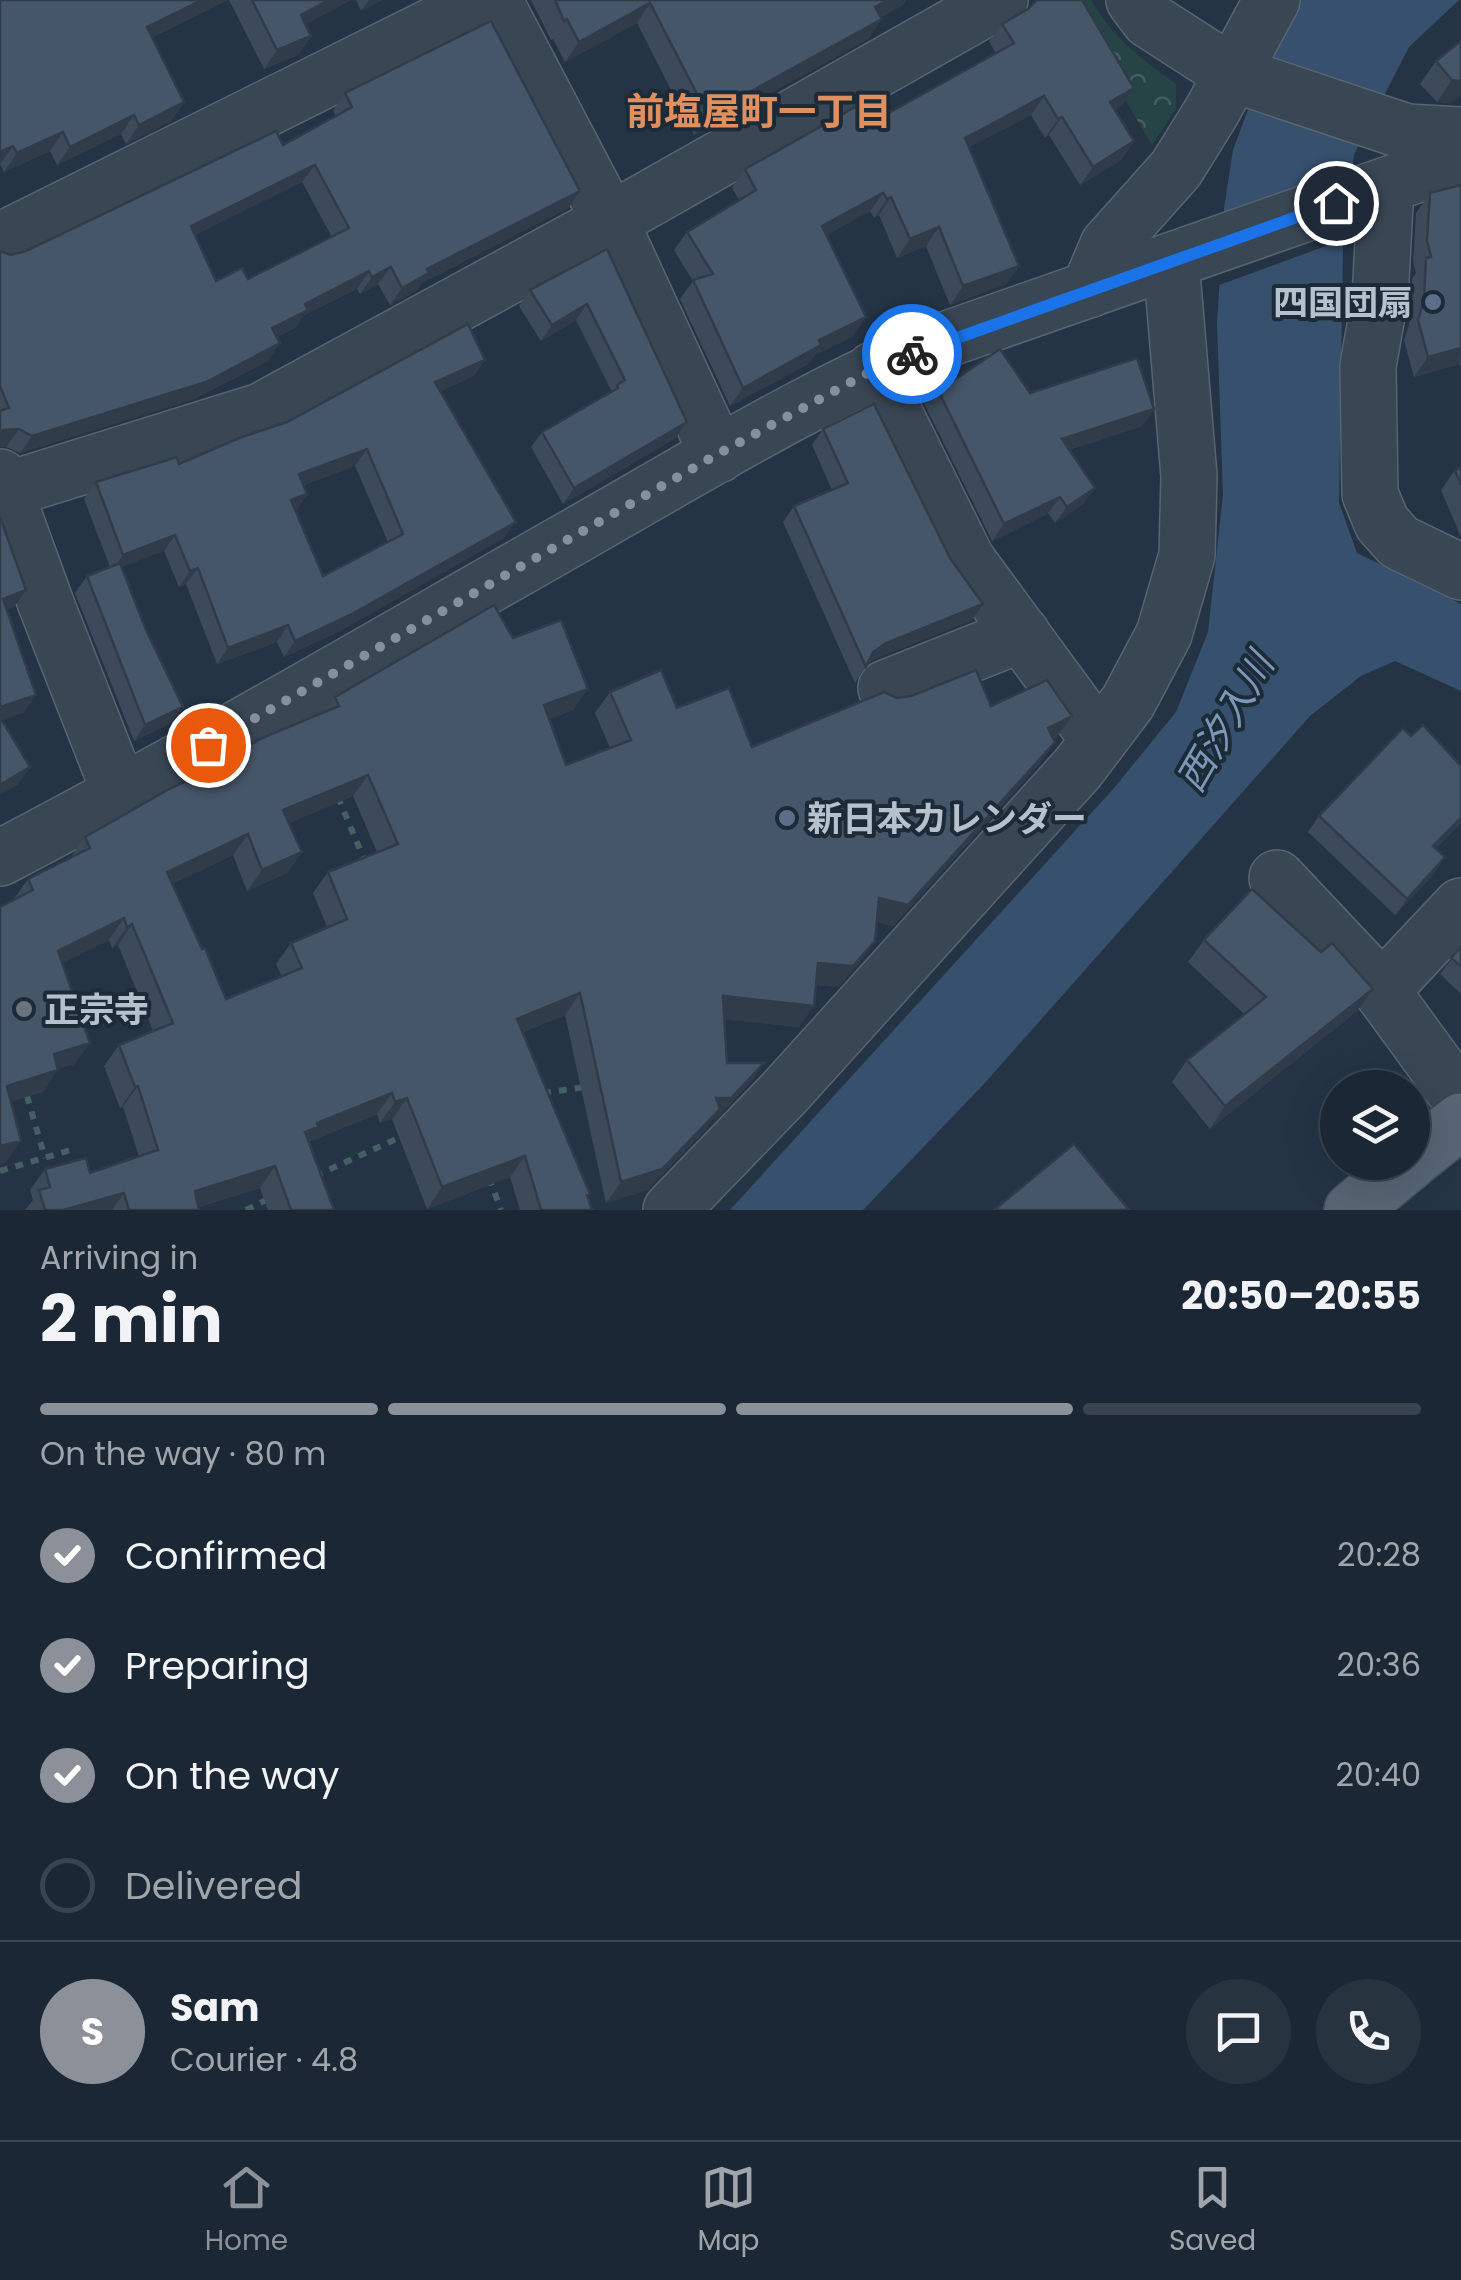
<!DOCTYPE html>
<html lang="en">
<head>
<meta charset="utf-8">
<style>
  body { margin:0; font-family:Poppins,"Noto Sans JP",sans-serif; background:#283340; color:#f1f3f6; height:100vh; display:flex; flex-direction:column; font-size:38px; white-space:nowrap }
  * { box-sizing:border-box; margin:0 }
  p { font-size:32px; color:#a0a5ac }
  .icon { flex:none; width:55px; height:55px; fill:none; stroke:currentColor; stroke-width:2; stroke-linecap:round; stroke-linejoin:round }
  .map { position:relative; height:1210px; overflow:hidden }
  .details { display:flex; flex-direction:column; background:#1b2734; flex:1 }
  .details>* { flex:none }
  .buttons { position:absolute; left:1320px; top:1070px; display:grid; gap:20px }
  .buttons a { display:grid; place-items:center; width:110px; height:110px; border-radius:50%; background:#1b2734; box-shadow:0 10px 40px #0002,0 0 0 2px #39444f; font-size:50px }
  .pin { position:absolute; display:grid; place-items:center; width:85px; height:85px; color:#fff; margin:-42px; border:5px solid #fff; border-radius:50%; box-shadow:0 2px 10px #0007 }
  .courier { position:absolute; display:grid; place-items:center; width:100px; height:100px; margin:-50px; border:8px solid #1a73e8; border-radius:50%; background:#fff; color:#222; box-shadow:0 2px 12px #0007 }
  .overview em { font-style:normal; font-weight:700 }
  .overview div { display:flex; flex-direction:column-reverse }
  .overview { display:flex; align-items:center; justify-content:space-between; height:170px; padding:0 40px }
  h1 { font-size:65px; font-weight:700; line-height:75px }
  .bar { display:grid; grid-template-columns:repeat(4,1fr); gap:15px 10px; align-content:center; height:120px; padding:0 40px }
  .bar i { height:12px; border-radius:8px; background:#39444f }
  .bar .active { background:#8c9099 }
  .bar p { grid-column:span 4 }
  .line { display:flex; align-items:center; gap:25px; padding:0 40px; border-top:2px solid #39444f }
  .line div { flex:1 }
  .round { display:grid; place-items:center; flex:none; width:105px; height:105px; border-radius:52px; background:#283340 }
  ol { padding:0 40px; list-style:none }
  li { display:flex; align-items:center; gap:30px; height:110px }
  li p { margin-inline-start:auto }
  li .icon { padding:10px; border-radius:50%; background:#8c9099; color:#fff; stroke-width:4 }
  li:last-child { color:#a0a5ac }
  li i { width:55px; height:55px; border:5px solid #39444f; border-radius:50% }
  .dock { display:flex; justify-content:space-around; align-items:center; height:140px; border-top:2px solid #39444f; background:#1b2734; font-size:28px; color:#a0a5ac }
  .dock a { display:grid; justify-items:center; gap:5px }
  .dock .active { color:#8c9099 }
  .map>svg:first-child { display:block }
  .forest { fill:url(#forest-crowns) }
  .water { fill:#36506d }
  .pier { fill:#243445 }
  .lines { fill:none; stroke-linecap:round; stroke-linejoin:round }
  .minor-casing { stroke:#576471; stroke-width:58 }
  .major-casing { stroke:#434f5d; stroke-width:58 }
  .path { stroke:#456062; stroke-width:6; stroke-dasharray:8 8; stroke-linecap:butt }
  .minor { stroke:#394654; stroke-width:55 }
  .major { stroke:#576574; stroke-width:55 }
  .wall { fill:#3c4a5a; fill-rule:evenodd }
  .shaded-wall { fill:#313c4a }
  .building { fill:#465669; stroke:#313c4a; stroke-width:2.5; fill-rule:evenodd }
  .done { stroke:#83909e; stroke-width:10; stroke-dasharray:0 18 }
  .route { stroke:#1a73e8; stroke-width:12 }
  .service-dot { fill:#5c6f8a; stroke:#1d2b39; stroke-width:4 }
  .worship-dot { fill:#6b7280; stroke:#1d2b39; stroke-width:4 }
  .labels { text-anchor:middle; dominant-baseline:central; stroke-width:8; stroke-linejoin:round; paint-order:stroke }
  .poi-label { font-size:35px; font-weight:bold; fill:#b6c1ce; stroke:#1d2b39; text-anchor:start }
  .neighbourhood-label { font-size:38px; font-weight:bold; fill:#e08f5f; stroke:#1d2b39 }
  .water-label { font-size:38px; font-style:italic; fill:#7b98b7; stroke:#1d2b39 }
</style>
</head>
<body>
<div class="map">
<svg width="1461" height="1210" viewBox="0 0 1461 1210">
  <defs>
    <pattern id="forest-crowns" width="20" height="18" patternUnits="userSpaceOnUse" patternTransform="scale(2.5)"><rect width="20" height="18" fill="#264446"/><path d="M2 6a3 3 0 1 1 6 0M12 15a3 3 0 1 1 6 0" fill="none" stroke="#435d60"/></pattern>
  </defs>
  <rect width="100%" height="100%" fill="#243445"/>
  <path class="forest" d="M1066 0H1091C1112 37 1142 60 1176 84V109L1152 145Z"/>
  <path class="water" d="M1298 0H1459L1409 47 1354 154 1343 247 1339 503 1357 553 1461 604V691L1395 661 1361 676 1310 716 983 1085 863 1210H730L1114 788 1176 712 1208 632 1223 495 1217 323 1224 208 1233 150 1268 56Z"/>
  <path class="pier" d="M1358 166 1350 237 1214 287 1219 214Z"/>
  <g class="lines">
    <defs>
      <g id="minor">
        <path d="M494 0 610 221 718 455"/>
        <path d="M1134 0 1149 20 1233 74 1407 132 1461 135"/>
        <path d="M1386 186 1380 298 1368 366 1370 494 1382 523 1399 542 1461 572"/>
        <path d="M0 241 485 0"/>
        <path d="M1089 290 1108 245 1176 169 1212 111 1272 0"/>
        <path d="M873 370 967 560 1099 740"/>
        <path d="M0 477 46 604 121 795"/>
        <path d="M0 492 261 411 610 221 1000 0"/>
        <path d="M886 688 1022 634"/>
        <path d="M0 858C195 756 385 644 577 535 700 465 821 390 953 337L1461 159"/>
        <path d="M1277 878 1375 982 1461 1100"/>
        <path d="M1381 991 1461 906"/>
        <path d="M671 1210 785 1092 1078 768 1128 702 1164 634 1187 555 1189 476 1171 261"/>
      </g>
      <g id="major">
        <path d="M1412 1160 1461 1121"/>
        <path d="M1352 1210 1410 1162"/>
      </g>
    </defs>
    <use href="#minor" class="minor-casing"/>
    <use href="#major" class="major-casing"/>
    <g class="path">
      <path d="M338 797 366 864"/>
      <path d="M543 1093 585 1087"/>
      <path d="M27 1096 45 1158"/>
      <path d="M0 1171 74 1149"/>
      <path d="M315 1176 403 1136"/>
      <path d="M489 1178 501 1210"/>
      <path d="M246 1210 272 1197"/>
    </g>
    <use href="#minor" class="minor"/>
    <use href="#major" class="major"/>
  </g>
  <g class="wall">
    <path d="M0 0H228L152 37 184 102 171 121 126 144 121 134 57 165 50 151 4 172 0 164Z"/>
    <path d="M229 0H351L305 24 311 36 298 55 264 69Z"/>
    <path d="M356 0H382L361 11Z"/>
    <path d="M531 0H906L903 5 881 17 868 39 694 135 637 23 565 62 553 39 551 40Z"/>
    <path d="M1002 24 1134 88 1121 106 1115 110 1134 141 1121 160 1080 185 1049 135 1045 138 1031 115 969 147 1019 266 1006 284 950 305 926 246 897 258 879 215 874 218 870 211 826 235 853 336 815 355 808 364 730 406 680 299 693 281 674 250 687 232 739 200 732 188 745 169 885 115 996 53 989 42Z"/>
    <path d="M1461 41 1450 103 1437 102 1420 84 1436 61Z"/>
    <path d="M345 93 580 191 568 208 422 283 417 290 390 305 378 284 360 294 357 289 304 315 296 327 277 337 268 361 194 399 20 453 6 447H0V251L11 255 26 251 283 145 336 116 333 111ZM302 182 332 237 248 279 216 281 195 235Z"/>
    <path d="M1461 185V367L1460 364 1414 377 1404 340 1410 321 1412 279 1416 273 1413 261 1416 213 1430 193Z"/>
    <path d="M607 249 687 422 676 438 563 504 531 447 542 432 612 392 576 320 541 341 519 306 530 290Z"/>
    <path d="M929 372 947 385 1154 409 1142 426 1069 450 1095 488 1083 504 1055 523 1048 513 992 541 917 389Z"/>
    <path d="M474 376 440 391 504 538 338 632 284 657 277 642 217 664 186 584 179 587 164 551 121 567 171 723 134 741 75 593 87 576 110 567 84 499 96 482 179 464ZM355 466 388 542 323 576 296 511 307 494 303 485Z"/>
    <path d="M823 429 950 558 983 604 972 620 874 659 868 664 855 683 783 522 794 506 832 490 812 445Z"/>
    <path d="M1461 468V537L1441 490 1455 470Z"/>
    <path d="M513 638 573 710 549 719 566 765 610 748 595 713 610 692 677 708 752 747 897 698 991 706 1057 737 1053 739 1055 742 1040 763 893 926 877 922 875 941 860 962 838 987 816 985 799 1027 725 1019 727 1063H764L749 1084 716 1119H713L705 1130 647 1190 606 1203 565 1015 523 1032 592 1210H520L510 1177 427 1209 392 1119 380 1123 377 1114 308 1142 334 1210H268L260 1188 199 1207V1210H25L33 1200 30 1190 45 1169 90 1173 139 1156 123 1107 120 1108 104 1066 119 1045 153 1031 118 945 112 948 109 940 62 963 75 1064 58 1069 43 1092 11 1101 6 1162 0 1164V907L13 900 28 879 70 858 85 837 206 772 210 767 324 712 335 697ZM353 796 377 852 328 872 313 893 327 927 291 943 276 964 282 977 226 999 172 884 233 855 247 891 287 873 302 852 289 823Z"/>
    <path d="M1411 736 1461 766V823L1436 848 1434 874 1395 915 1308 832 1319 816Z"/>
    <path d="M1204 940 1357 1011 1210 1129 1172 1082 1187 1060 1244 1014 1188 962Z"/>
    <path d="M1461 947V994L1440 974Z"/>
  </g>
  <g class="shaded-wall">
    <path d="M202 0H228L134 45 147 27Z"/>
    <path d="M329 0H351L288 34 301 15Z"/>
    <path d="M369 0H382L361 11Z"/>
    <path d="M888 0H906L903 5 862 27 875 7Z"/>
    <path d="M650 3 637 23 565 62 579 42Z"/>
    <path d="M882 19 868 39 694 135 708 115Z"/>
    <path d="M311 36 298 55 264 69 277 50Z"/>
    <path d="M1452 80 1461 81V96L1450 103 1437 102Z"/>
    <path d="M1134 88 1121 106 1097 120 1110 102Z"/>
    <path d="M1044 96 1031 115 952 156 965 138Z"/>
    <path d="M184 102 171 121 126 144 139 125Z"/>
    <path d="M134 115 121 134 57 165 70 147Z"/>
    <path d="M1062 117 1049 135 1045 138 1058 119Z"/>
    <path d="M63 132 50 151 4 172 17 153Z"/>
    <path d="M1134 141 1121 160 1080 185 1093 167Z"/>
    <path d="M13 146 0 164V152Z"/>
    <path d="M315 165 302 182 179 243 191 226Z"/>
    <path d="M580 191 568 208 422 283 417 290 390 305 402 288 427 269Z"/>
    <path d="M883 193 870 211 809 245 822 226Z"/>
    <path d="M891 197 879 215 874 218 887 199Z"/>
    <path d="M939 227 926 246 897 258 910 239Z"/>
    <path d="M1019 266 1006 284 950 305 963 286Z"/>
    <path d="M391 267 378 284 360 294 372 277Z"/>
    <path d="M369 271 357 289 304 315 296 327 260 345 272 328 305 304Z"/>
    <path d="M587 304 576 320 541 341 552 325Z"/>
    <path d="M866 317 853 336 815 355 808 364 730 406 743 388 819 340Z"/>
    <path d="M280 343 268 361 194 399 20 453 32 436Z"/>
    <path d="M1461 348 1460 364 1414 377 1428 357Z"/>
    <path d="M485 360 474 376 424 399 435 382Z"/>
    <path d="M1154 409 1142 426 1050 456 1062 439Z"/>
    <path d="M687 422 676 438 563 504 574 488Z"/>
    <path d="M19 429 6 447H0V432L3 430Z"/>
    <path d="M367 449 355 466 288 490 299 474Z"/>
    <path d="M1095 488 1083 504 1055 523 1067 507Z"/>
    <path d="M307 494 296 511 291 500Z"/>
    <path d="M1060 497 1048 513 992 541 1004 524Z"/>
    <path d="M516 522 504 538 338 632 284 657 295 641Z"/>
    <path d="M175 535 164 551 112 571 123 555Z"/>
    <path d="M198 568 186 584 179 587 190 571Z"/>
    <path d="M26 590 14 607 0 613 3 599Z"/>
    <path d="M983 604 972 620 874 659 866 665 873 652 886 643Z"/>
    <path d="M288 625 277 642 217 664 228 648Z"/>
    <path d="M588 689 573 710 529 726 544 705Z"/>
    <path d="M36 695 24 713 0 721V707Z"/>
    <path d="M183 707 171 723 134 741 145 725Z"/>
    <path d="M1072 716 1057 737 1033 749 1048 728Z"/>
    <path d="M1055 742 1040 763 893 926 864 919 879 898Z"/>
    <path d="M30 767 18 785 0 795V785Z"/>
    <path d="M368 775 353 796 268 832 283 810Z"/>
    <path d="M1461 818V823L1422 862 1433 846Z"/>
    <path d="M248 834 233 855 152 893 167 872Z"/>
    <path d="M302 852 287 873 247 891 262 870Z"/>
    <path d="M1445 857 1434 874 1395 915 1407 899Z"/>
    <path d="M124 918 109 940 43 973 58 951Z"/>
    <path d="M132 924 118 945 112 948 127 927Z"/>
    <path d="M875 941 860 962 838 987 803 984 818 963Z"/>
    <path d="M1373 989 1357 1011 1210 1129 1225 1106Z"/>
    <path d="M580 993 565 1015 502 1040 517 1019Z"/>
    <path d="M723 996 814 1006 799 1027 708 1018Z"/>
    <path d="M90 1043 75 1064 39 1075 54 1054Z"/>
    <path d="M764 1063 749 1084 716 1119H713L705 1130 647 1190 606 1203 621 1182 716 1098Z"/>
    <path d="M58 1070 43 1092 0 1105 7 1086Z"/>
    <path d="M138 1086 123 1107 120 1108 135 1087Z"/>
    <path d="M392 1093 377 1114 307 1142 305 1132 317 1123Z"/>
    <path d="M407 1098 392 1119 380 1123 395 1102Z"/>
    <path d="M21 1141 6 1162 0 1164V1146Z"/>
    <path d="M525 1156 510 1177 427 1209 442 1187Z"/>
    <path d="M275 1166 260 1188 188 1210 195 1191Z"/>
    <path d="M124 1193 112 1210H63Z"/>
  </g>
  <g class="building">
    <path d="M0 0H202L147 27 184 102 139 125 134 115 70 147 63 132 17 153 13 146 0 152Z"/>
    <path d="M252 0H329L301 15 311 36 277 50Z"/>
    <path d="M555 0H888L875 7 882 19 708 115 650 3 579 42 567 19 564 21Z"/>
    <path d="M1037 0H1082L1134 88 1110 102 1134 141 1093 167 1062 117 1058 119 1044 96 965 138 1019 266 963 286 939 227 910 239 891 197 887 199 883 193 822 226 866 317 819 340 821 345 743 388 693 280 713 274 687 232 756 190 745 169 875 96 885 115 1014 43 1002 24 1028 9Z"/>
    <path d="M491 21 580 191 427 269 429 273 402 288 391 267 372 277 369 271 305 304 308 310 272 328 280 343 206 382 32 436 19 429 3 430 0 432V411L9 408 0 386V251L11 255 26 251 276 131 283 145 352 107 345 93ZM315 165 349 228 248 279 242 268 216 281 191 226Z"/>
    <path d="M1461 41V81L1452 80 1436 61Z"/>
    <path d="M1461 185V348L1428 357 1418 320 1424 300 1426 258 1431 257 1427 240 1430 193Z"/>
    <path d="M607 249 687 422 574 488 542 432 618 388 617 385 625 380 587 304 552 325 530 290Z"/>
    <path d="M468 324 485 360 435 382 516 522 350 615 295 641 288 625 228 648 198 568 190 571 175 535 123 555 96 482 177 457 179 464 239 438 287 422ZM367 449 403 534 323 576 291 500 307 494 299 474Z"/>
    <path d="M1000 349 1030 393 1137 358 1154 409 1062 439 1095 488 1067 507 1060 497 1004 524 929 372 938 367 947 385Z"/>
    <path d="M874 404 950 558 983 604 886 643 873 652 866 667 794 506 848 483 823 429Z"/>
    <path d="M1461 468V485L1455 470Z"/>
    <path d="M0 517 26 590 3 599 36 695 0 707Z"/>
    <path d="M120 563 146 630 183 707 145 725 87 576Z"/>
    <path d="M494 605 513 638 561 620 588 689 544 705 566 765 631 740 610 692 661 670 677 708 729 688 752 747 884 692 897 698 911 696 976 670 991 706 1047 680 1072 716 1048 728 1055 742 908 905 879 898 875 941 853 966 818 963 814 1006 723 996 727 1063H764L731 1098H716L720 1109 662 1169 621 1182 580 993 517 1019 590 1194 587 1195 592 1210H541L525 1156 442 1187 407 1098 395 1102 392 1093 317 1123 318 1127 305 1132 334 1210H291L275 1166 195 1191 199 1210H129L124 1193 63 1210H45L39 1190 50 1187 45 1169 86 1158 90 1173 158 1150 138 1086 135 1087 119 1045 173 1023 132 924 127 927 124 918 58 951 90 1043 54 1054 58 1070 7 1086 21 1141 0 1146V907L33 890 28 879 90 848 85 837 171 788 211 770 210 767 262 738 339 706 335 697ZM368 775 398 844 328 872 347 919 291 943 302 968 226 999 205 948 202 949 167 872 248 834 262 870 302 852 283 810Z"/>
    <path d="M0 717 30 767 0 785Z"/>
    <path d="M1423 725 1461 766V818L1433 846 1445 857 1407 899 1319 816 1403 728 1411 736Z"/>
    <path d="M1252 889 1321 952 1332 943 1373 989 1225 1106 1187 1060 1266 997 1204 940Z"/>
    <path d="M1461 947V966L1451 958Z"/>
    <path d="M1074 1144 1129 1210H994Z"/>
  </g>
  <g class="lines">
    <path class="done" d="M208 745 718 454 879 367 912 354"/>
    <path class="route" d="M912 354 1336 203"/>
  </g>
  <g class="service-dot">
    <circle cx="1433" cy="302" r="10"/>
    <circle cx="787" cy="818" r="10"/>
  </g>
  <circle class="worship-dot" cx="24" cy="1009" r="10"/>
  <g class="labels">
    <g class="poi-label">
      <text x="1413" y="302" text-anchor="end">四国団扇</text>
      <text x="807" y="818">新日本カレンダー</text>
      <text x="44" y="1009">正宗寺</text>
    </g>
    <g class="neighbourhood-label">
      <text x="759" y="111">前塩屋町一丁目</text>
    </g>
    <g class="water-label">
      <text transform="translate(1225 722) rotate(-60)">西汐入川</text>
    </g>
  </g>
</svg>
<div class="buttons">
<a><svg class="icon" aria-label="layers" viewBox="0 0 24 24"><path d="M12 4l9 5-9 5-9-5zM3 14l9 5 9-5"/></svg></a>
</div>
<div class="pin" style="left:208px;top:745px;background:#ea580c"><svg class="icon" aria-label="bag" viewBox="0 0 24 24"><path d="M5 8h14l-1 12H6zM9 8a3 3 0 0 1 6 0"/></svg></div>
<div class="pin" style="left:1336px;top:203px;background:#1f2937"><svg class="icon" aria-label="home" viewBox="0 0 24 24"><path d="M3 11l9-7 9 7M6 9v11h12V9"/></svg></div>
<div class="courier" style="left:912px;top:354px"><svg class="icon" aria-label="bike" viewBox="0 0 24 24"><circle cx="6" cy="16" r="4"/><circle cx="18" cy="16" r="4"/><path d="M6 16l4-8h5l3 8M10 8l3 8H6M13 5h3"/></svg></div>
</div>
<section class="details">
<div class="overview"><div><h1>2 min</h1><p>Arriving in</p></div><em>20:50–20:55</em></div>
<div class="bar"><i class="active"></i><i class="active"></i><i class="active"></i><i></i><p>On the way · 80 m</p></div>
<ol>
<li><svg class="icon" aria-label="check" viewBox="0 0 24 24"><path d="M5 12l5 5 9-10"/></svg>Confirmed<p>20:28</p></li>
<li><svg class="icon" aria-label="check" viewBox="0 0 24 24"><path d="M5 12l5 5 9-10"/></svg>Preparing<p>20:36</p></li>
<li><svg class="icon" aria-label="check" viewBox="0 0 24 24"><path d="M5 12l5 5 9-10"/></svg>On the way<p>20:40</p></li>
<li><i></i>Delivered</li>
</ol>
<div class="line" style="height:180px"><b class="round" style="background:#8c9099;color:#fff">S</b><div><b>Sam</b><p>Courier · 4.8</p></div><a class="round"><svg class="icon" aria-label="chat" viewBox="0 0 24 24"><path d="M4 5h16v11H9l-5 4z"/></svg></a><a class="round"><svg class="icon" aria-label="phone" viewBox="0 0 24 24"><path d="M5 4h4l2 5-3 2q2 4 5 5l2-3 5 2v4C11 20 4 13 5 4z"/></svg></a></div>
</section>
<nav class="dock">
<a class="active"><svg class="icon" aria-label="home" viewBox="0 0 24 24"><path d="M3 11l9-7 9 7M6 9v11h12V9"/></svg>Home</a>
<a><svg class="icon" aria-label="map" viewBox="0 0 24 24"><path d="M3 6l6-2 6 2 6-2v14l-6 2-6-2-6 2zM9 4v14M15 6v14"/></svg>Map</a>
<a><svg class="icon" aria-label="saved" viewBox="0 0 24 24"><path d="M7 4h10v16l-5-4-5 4z"/></svg>Saved</a>
</nav>
</body>
</html>
